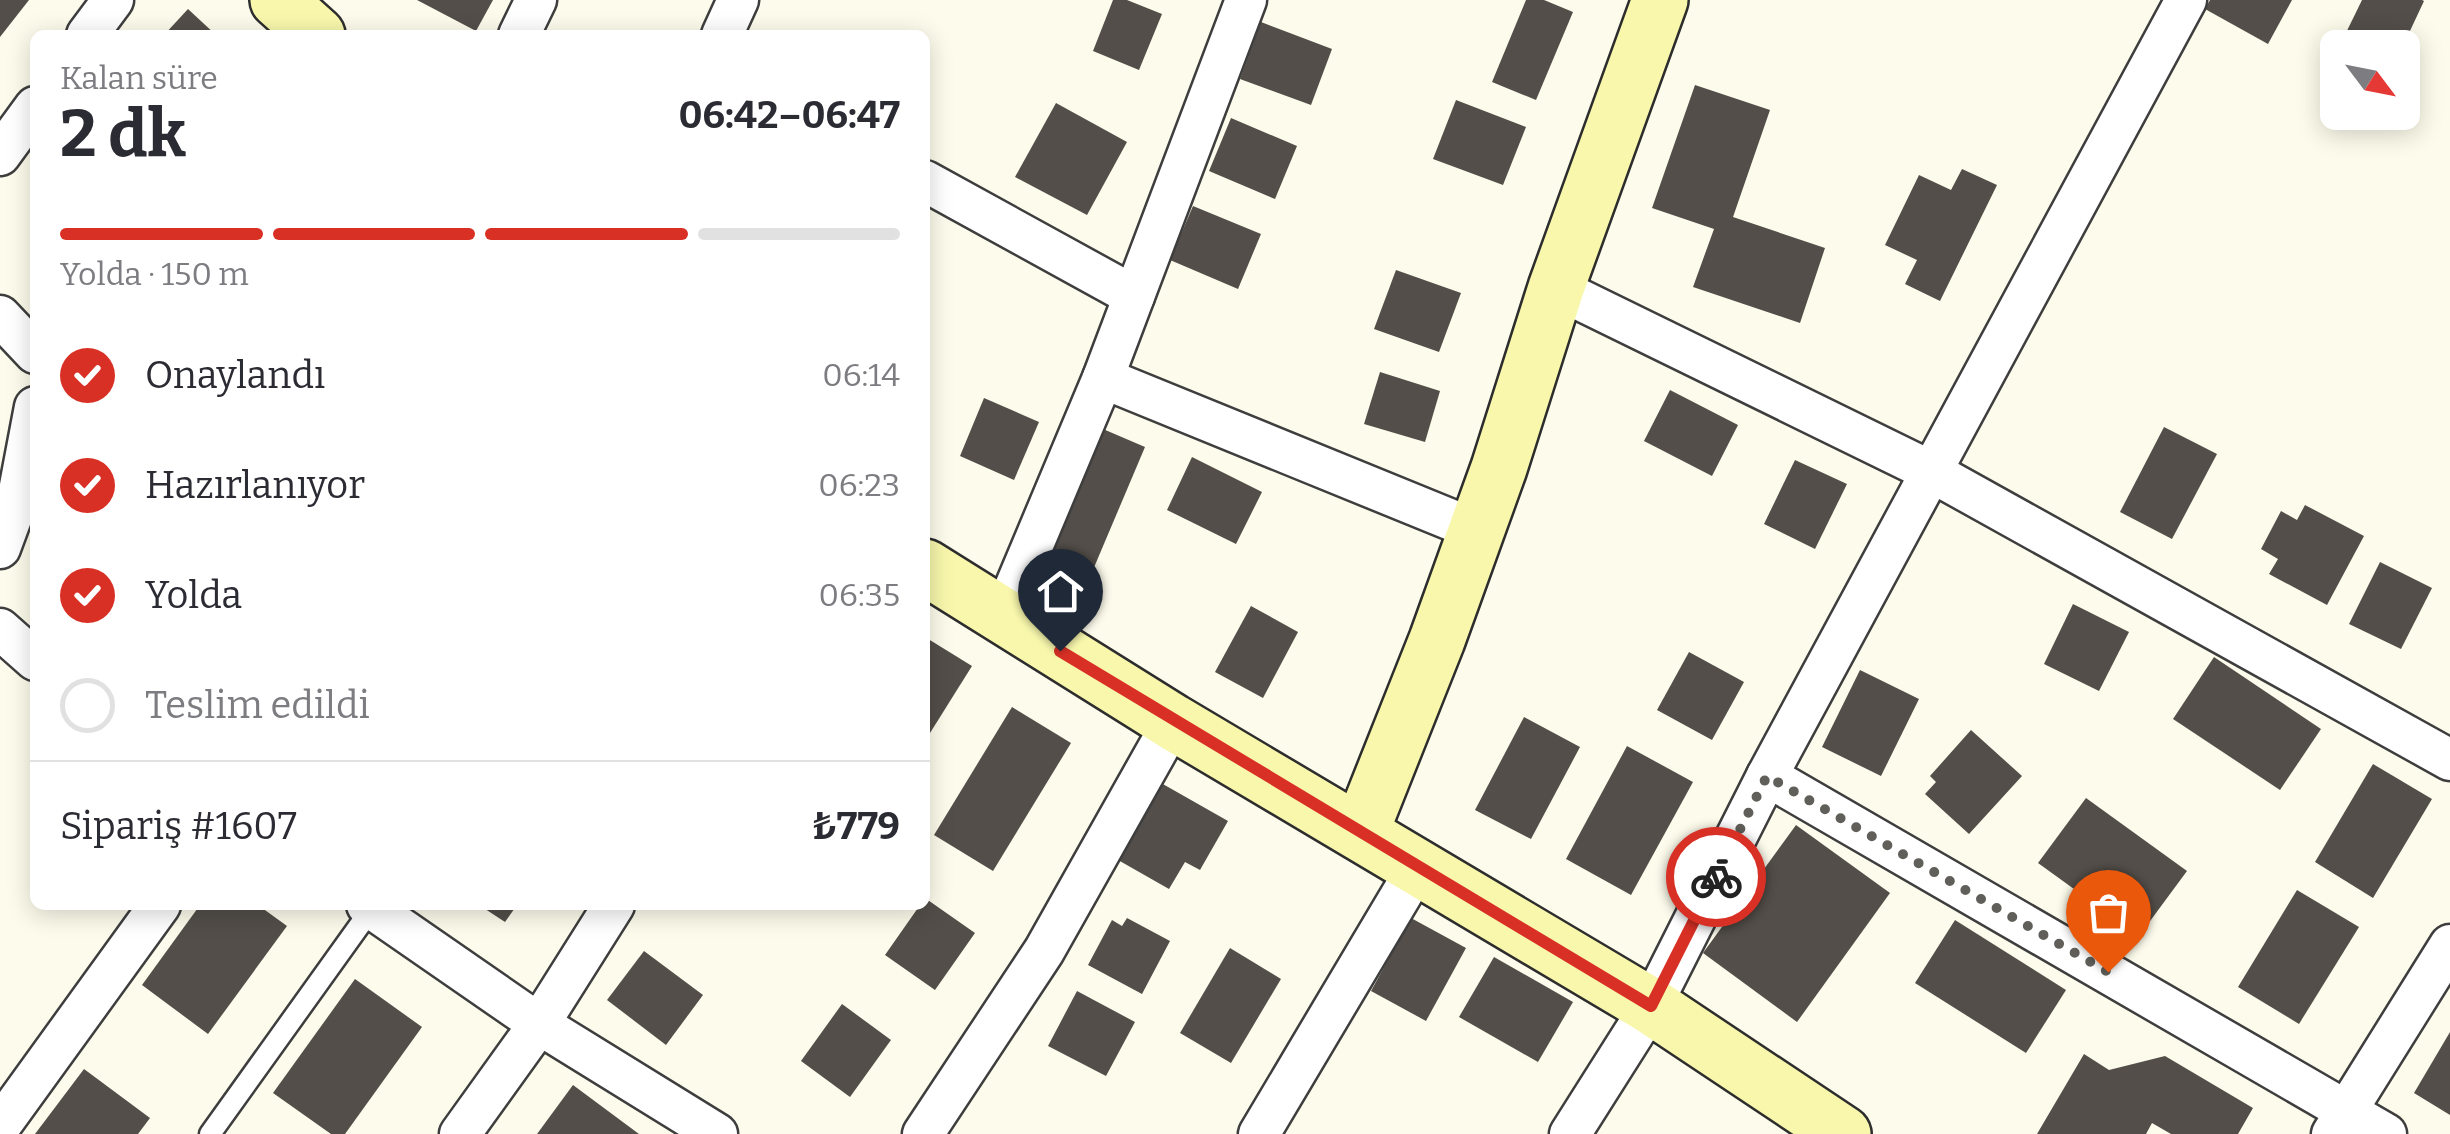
<!DOCTYPE html>
<html lang="tr">
<head>
<meta charset="utf-8">
<style>
  body { margin:0; font-family:Bitter,serif; background:#f2f2f3; color:#2b2b33; height:100vh; display:flex; flex-direction:column; font-size:38px; white-space:nowrap }
  * { box-sizing:border-box; margin:0 }
  p { font-size:32px; color:#7c7c81 }
  .icon { flex:none; width:55px; height:55px; fill:none; stroke:currentColor; stroke-width:2; stroke-linecap:round; stroke-linejoin:round }
  .map { position:relative; flex:1; overflow:hidden }
  .side { position:absolute; left:30px; top:30px; width:900px; height:880px; display:flex; flex-direction:column; background:#fff; border-radius:15px; box-shadow:0 5px 25px #0003 }
  .side>* { flex:none }
  .needle { width:65px; rotate:122deg }
  .fabs { position:absolute; left:2320px; top:30px; display:grid; gap:20px }
  .fabs a { display:grid; place-items:center; width:100px; height:100px; border-radius:15px; background:#fff; box-shadow:0 5px 25px #0003; font-size:50px }
  .pin { position:absolute; display:grid; place-items:center; width:85px; height:85px; color:#fff; margin:-102px -42px; border-radius:50% 50% 50% 0; rotate:-45deg; box-shadow:0 0 10px #0007 }
  .pin .icon { rotate:45deg }
  .courier { position:absolute; display:grid; place-items:center; width:100px; height:100px; margin:-50px; border:8px solid #d93025; border-radius:50%; background:#fff; color:#222; box-shadow:0 2px 12px #0007 }
  .overview em { font-style:normal; font-weight:700 }
  .overview div { display:flex; flex-direction:column-reverse }
  .overview { display:flex; align-items:center; justify-content:space-between; height:170px; padding:0 30px }
  h1 { font-size:65px; font-weight:700; line-height:75px }
  .bar { display:grid; grid-template-columns:repeat(4,1fr); gap:15px 10px; align-content:center; height:120px; padding:0 30px }
  .bar i { height:12px; border-radius:8px; background:#e1e1e2 }
  .bar .on { background:#d93025 }
  .bar p { grid-column:span 4 }
  .line { display:flex; align-items:center; gap:25px; padding:0 30px; border-top:2px solid #e1e1e2 }
  .line div { flex:1 }
  ol { padding:0 30px; list-style:none }
  li { display:flex; align-items:center; gap:30px; height:110px }
  li p { margin-inline-start:auto }
  li .icon { padding:10px; border-radius:50%; background:#d93025; color:#fff; stroke-width:4 }
  li:last-child { color:#7c7c81 }
  li i { width:55px; height:55px; border:5px solid #e1e1e2; border-radius:50% }
  .map>svg:first-child { display:block }
  .building { fill:#534e49 }
  .lines { fill:none; stroke-linecap:round; stroke-linejoin:round }
  .lane-casing { stroke:#3e3e3e; stroke-width:25 }
  .street-casing { stroke:#3e3e3e; stroke-width:45 }
  .secondary-casing { stroke:#2d2d2d; stroke-width:60 }
  .lane { stroke:#fff; stroke-width:20 }
  .street { stroke:#fff; stroke-width:40 }
  .secondary { stroke:#f8f7ac; stroke-width:55 }
  .done { stroke:#605f5a; stroke-width:10; stroke-dasharray:0 18 }
  .route { stroke:#d93025; stroke-width:12 }
</style>
</head>
<body>
<div class="map">
<svg width="2450" height="1134" viewBox="0 0 2450 1134">
  <rect width="100%" height="100%" fill="#fdfcec"/>
  <g class="building">
    <path d="M0 0H29L0 37Z"/>
    <path d="M417 0H493L476 31Z"/>
    <path d="M1113 0H1127L1162 14 1139 70 1093 51Z"/>
    <path d="M1526 0H1544L1573 12 1536 100 1492 82Z"/>
    <path d="M2210 0H2292L2268 44 2205 9Z"/>
    <path d="M2362 0H2422L2424 1 2402 48H2356L2342 41Z"/>
    <path d="M188 9 216 35H164Z"/>
    <path d="M1261 22 1332 49 1311 105 1240 79Z"/>
    <path d="M1695 85 1770 110 1733 217 1825 248 1800 323 1693 287 1714 229 1652 208Z"/>
    <path d="M1456 100 1526 127 1503 185 1433 159Z"/>
    <path d="M1056 103 1127 142 1087 215 1015 177Z"/>
    <path d="M1231 118 1297 146 1275 199 1209 171Z"/>
    <path d="M1962 169 1997 185 1940 301 1905 284 1917 260 1885 245 1919 175 1951 190Z"/>
    <path d="M1193 206 1261 234 1238 289 1170 260Z"/>
    <path d="M1396 270 1461 293 1439 352 1374 329Z"/>
    <path d="M1380 372 1440 391 1425 442 1364 424Z"/>
    <path d="M1670 390 1738 425 1712 476 1644 441Z"/>
    <path d="M984 398 1039 422 1014 480 960 456Z"/>
    <path d="M1096 426 1145 447 1087 584 1037 564Z"/>
    <path d="M2164 427 2217 454 2172 539 2120 512Z"/>
    <path d="M1192 457 1262 492 1236 544 1167 510Z"/>
    <path d="M1795 460 1847 484 1815 549 1764 524Z"/>
    <path d="M2305 505 2364 536 2327 605 2269 574 2278 559 2261 549 2281 511 2297 520Z"/>
    <path d="M2380 562 2432 588 2401 649 2349 624Z"/>
    <path d="M2073 604 2129 632 2099 691 2044 664Z"/>
    <path d="M1251 606 1298 632 1263 698 1215 672Z"/>
    <path d="M925 637 972 666 925 741Z"/>
    <path d="M1689 652 1744 682 1712 740 1657 710Z"/>
    <path d="M2214 657 2321 729 2280 790 2173 719Z"/>
    <path d="M1860 670 1919 699 1881 776 1822 747Z"/>
    <path d="M1012 707 1071 743 993 871 934 835Z"/>
    <path d="M1524 717 1580 747 1531 839 1475 810Z"/>
    <path d="M1971 730 2022 776 1969 834 1925 794 1936 782 1930 776Z"/>
    <path d="M1627 746 1693 782 1631 895 1566 859Z"/>
    <path d="M2373 764 2432 799 2373 898 2315 862Z"/>
    <path d="M1154 779 1228 821 1200 870 1185 862 1169 889 1111 856Z"/>
    <path d="M2086 798 2187 871 2139 936 2038 863Z"/>
    <path d="M1796 825 1890 893 1797 1022 1703 953Z"/>
    <path d="M2297 890 2359 927 2299 1024 2238 987Z"/>
    <path d="M925 898 975 933 935 990 885 955 920 905H925Z"/>
    <path d="M200 905H258L287 926 208 1034 142 985Z"/>
    <path d="M479 905H517L505 922Z"/>
    <path d="M1127 918 1170 941 1142 994 1088 965 1112 920 1122 926Z"/>
    <path d="M1411 918 1466 948 1426 1021 1371 991Z"/>
    <path d="M1955 920 2066 990 2026 1053 1915 983Z"/>
    <path d="M1230 948 1281 979 1231 1063 1180 1033Z"/>
    <path d="M644 951 703 995 666 1045 607 1000Z"/>
    <path d="M1494 957 1573 1002 1538 1062 1459 1017Z"/>
    <path d="M355 979 422 1027 345 1134H331L273 1093Z"/>
    <path d="M1077 991 1135 1022 1106 1076 1048 1046Z"/>
    <path d="M842 1004 891 1040 850 1097 801 1061Z"/>
    <path d="M2450 1032V1115L2414 1093Z"/>
    <path d="M2084 1054 2109 1070 2165 1056 2253 1108 2238 1134H2171L2152 1123 2146 1134H2037Z"/>
    <path d="M84 1069 150 1118 138 1134H35Z"/>
    <path d="M573 1085 639 1134H537Z"/>
  </g>
  <g class="lines">
    <defs>
      <path id="lane" d="M210 1134 372 908"/>
      <g id="street">
        <path d="M87 35 113 0"/>
        <path d="M519 35 536 0"/>
        <path d="M722 35 738 0"/>
        <path d="M0 155 35 107"/>
        <path d="M925 181 1134 296"/>
        <path d="M1556 288 1930 471 2450 760"/>
        <path d="M0 316 35 353"/>
        <path d="M1103 378 1476 530"/>
        <path d="M0 548 17 502 35 407"/>
        <path d="M1003 616 1103 378 1246 0"/>
        <path d="M0 629 35 660"/>
        <path d="M1767 776 2386 1134"/>
        <path d="M367 905 539 1024 717 1134"/>
        <path d="M0 1126 160 905"/>
        <path d="M460 1134 539 1024 614 905"/>
        <path d="M923 1134 1044 951 1173 722"/>
        <path d="M1259 1134 1419 865"/>
        <path d="M1570 1134 1651 1006 1767 776 2186 0"/>
        <path d="M2332 1134 2450 945"/>
      </g>
      <g id="secondary">
        <path d="M278 0 317 35"/>
        <path d="M925 567 1173 722 1651 1006 1843 1134"/>
        <path d="M1361 831 1437 640 1499 468 1556 288 1660 0"/>
      </g>
    </defs>
    <use href="#lane" class="lane-casing"/>
    <use href="#street" class="street-casing"/>
    <use href="#secondary" class="secondary-casing"/>
    <use href="#lane" class="lane"/>
    <use href="#street" class="street"/>
    <use href="#secondary" class="secondary"/>
  </g>
  <g class="lines">
    <path class="done" d="M1716 877 1767 776 2108 972"/>
    <path class="route" d="M1060 651 1651 1006 1716 877"/>
  </g>
</svg>
<div class="fabs">
<a><svg class="needle" viewBox="-14 -14 28 28"><path d="M0-13l5 13h-10z" fill="#e53935"/><path d="M0 13l5-13h-10z" fill="#7c7c81"/></svg></a>
</div>
<div class="pin" style="left:2108px;top:972px;background:#ea580c"><svg class="icon" aria-label="bag" viewBox="0 0 24 24"><path d="M5 8h14l-1 12H6zM9 8a3 3 0 0 1 6 0"/></svg></div>
<div class="pin" style="left:1060px;top:651px;background:#1f2937"><svg class="icon" aria-label="home" viewBox="0 0 24 24"><path d="M3 11l9-7 9 7M6 9v11h12V9"/></svg></div>
<div class="courier" style="left:1716px;top:877px"><svg class="icon" aria-label="bike" viewBox="0 0 24 24"><circle cx="6" cy="16" r="4"/><circle cx="18" cy="16" r="4"/><path d="M6 16l4-8h5l3 8M10 8l3 8H6M13 5h3"/></svg></div>
<section class="side">
<div class="overview"><div><h1>2 dk</h1><p>Kalan süre</p></div><em>06:42–06:47</em></div>
<div class="bar"><i class="on"></i><i class="on"></i><i class="on"></i><i></i><p>Yolda · 150 m</p></div>
<ol>
<li><svg class="icon" aria-label="check" viewBox="0 0 24 24"><path d="M5 12l5 5 9-10"/></svg>Onaylandı<p>06:14</p></li>
<li><svg class="icon" aria-label="check" viewBox="0 0 24 24"><path d="M5 12l5 5 9-10"/></svg>Hazırlanıyor<p>06:23</p></li>
<li><svg class="icon" aria-label="check" viewBox="0 0 24 24"><path d="M5 12l5 5 9-10"/></svg>Yolda<p>06:35</p></li>
<li><i></i>Teslim edildi</li>
</ol>
<div class="line" style="height:130px"><div>Sipariş #1607</div><b>₺779</b></div>
</section>
</div>
</body>
</html>
